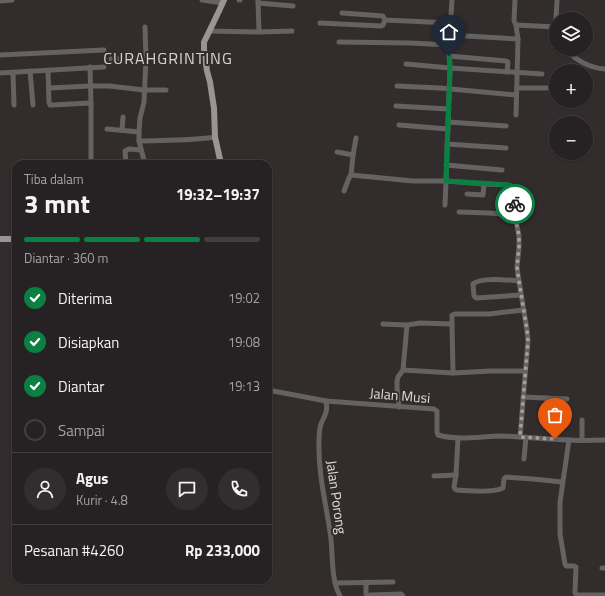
<!DOCTYPE html>
<html lang="id">
<head>
<meta charset="utf-8">
<style>
  body { margin:0; font-family:"Titillium Web",sans-serif; background:#322e2f; color:#f1f3f6; height:100vh; display:flex; flex-direction:column; font-size:15px; white-space:nowrap }
  * { box-sizing:border-box; margin:0 }
  p { font-size:13px; color:#a4a3a5 }
  .icon { flex:none; width:22px; height:22px; fill:none; stroke:currentColor; stroke-width:2; stroke-linecap:round; stroke-linejoin:round }
  .map { position:relative; flex:1; overflow:hidden }
  .side { position:absolute; left:12px; top:160px; width:260px; height:424px; display:flex; flex-direction:column; background:#262122; border-radius:12px; box-shadow:0 1px 3px #0004,0 0 0 1px #423e40 }
  .side>* { flex:none }
  .tools { position:absolute; left:549px; top:12px; display:grid; gap:8px }
  .tools a { display:grid; place-items:center; width:44px; height:44px; border-radius:50%; background:#262122; box-shadow:0 1px 3px #0004,0 0 0 1px #423e40; font-size:20px }
  .pin { position:absolute; display:grid; place-items:center; width:34px; height:34px; color:#fff; margin:-41px -17px; border-radius:50% 50% 50% 0; rotate:-45deg; box-shadow:0 0 4px #0007 }
  .pin .icon { rotate:45deg }
  .courier { position:absolute; display:grid; place-items:center; width:40px; height:40px; margin:-20px; border:3px solid #0b8043; border-radius:50%; background:#fff; color:#222; box-shadow:0 1px 5px #0007 }
  .summary em { font-style:normal; font-weight:700 }
  .summary div { display:flex; flex-direction:column-reverse }
  .summary { display:flex; align-items:center; justify-content:space-between; height:68px; padding:0 12px }
  h1 { font-size:26px; font-weight:700; line-height:30px }
  .bar { display:grid; grid-template-columns:repeat(4,1fr); gap:6px 4px; align-content:center; height:48px; padding:0 12px }
  .bar i { height:5px; border-radius:3px; background:#423e40 }
  .bar .current { background:#0b8043 }
  .bar p { grid-column:span 4 }
  .line { display:flex; align-items:center; gap:10px; padding:0 12px; border-top:1px solid #423e40 }
  .line div { flex:1 }
  .round { display:grid; place-items:center; flex:none; width:42px; height:42px; border-radius:21px; background:#322e2f }
  ol { padding:0 12px; list-style:none }
  li { display:flex; align-items:center; gap:12px; height:44px }
  li p { margin-inline-start:auto }
  li .icon { padding:4px; border-radius:50%; background:#0b8043; color:#fff; stroke-width:4 }
  li:last-child { color:#a4a3a5 }
  li i { width:22px; height:22px; border:2px solid #423e40; border-radius:50% }
  .map>svg:first-child { display:block }
  .lines { fill:none; stroke-linecap:round; stroke-linejoin:round }
  .minor { stroke:#656262; stroke-width:5 }
  .major { stroke:#9b9495; stroke-width:6 }
  .done { stroke:#a39e9e; stroke-width:4; stroke-dasharray:0 7.2 }
  .route { stroke:#0b8043; stroke-width:5 }
  .labels { text-anchor:middle; dominant-baseline:central; stroke-width:4; stroke-linejoin:round; paint-order:stroke }
  .street-label { font-size:14px; fill:#e0dbdb; stroke:#332c2d }
  .quarter-label { font-size:16px; letter-spacing:1px; fill:#dad1d2; stroke:#332c2d }
</style>
</head>
<body>
<div class="map">
<svg width="605" height="596" viewBox="0 0 605 596">
  <rect width="100%" height="100%" fill="#332c2d"/>
  <g class="lines">
    <g class="minor">
      <path d="M202 0 223 3"/>
      <path d="M239 0H240"/>
      <path d="M452 0 449 45 450 68 446 181 484 184 507 185 512 187 514 190 516 221 519 236V247L517 267 518 275 527 330 528 341 520 437"/>
      <path d="M515 0 514 21 516 25 518 39 516 115"/>
      <path d="M0 1 12 0"/>
      <path d="M258 3 293 6"/>
      <path d="M342 13 383 16 385 20 450 23"/>
      <path d="M556 19 557 0"/>
      <path d="M320 23 381 26 383 25 385 20"/>
      <path d="M516 25 556 27"/>
      <path d="M145 27 146 58 144 102 140 118 139 132V141L145 164"/>
      <path d="M209 31 259 32 258 0"/>
      <path d="M259 32 292 31"/>
      <path d="M449 35 518 39"/>
      <path d="M339 42 410 43 449 45"/>
      <path d="M567 49C575 61 591 68 605 69"/>
      <path d="M0 55 104 50"/>
      <path d="M449 56 506 61 508 62 507 72"/>
      <path d="M111 59 146 58"/>
      <path d="M406 64 450 68 542 74"/>
      <path d="M48 70 49 102 50 105H52L91 103 90 67"/>
      <path d="M30 71 33 105"/>
      <path d="M0 73 104 67"/>
      <path d="M13 73 14 105"/>
      <path d="M397 86 440 88 516 95"/>
      <path d="M49 88 90 86H109L144 90H166"/>
      <path d="M517 88H547"/>
      <path d="M91 103V164"/>
      <path d="M396 106 449 109"/>
      <path d="M448 122 506 126"/>
      <path d="M399 125 448 129"/>
      <path d="M107 129 139 132"/>
      <path d="M122 130 123 117"/>
      <path d="M139 141C165 140 190 141 215 137"/>
      <path d="M447 144 506 148"/>
      <path d="M337 152 353 155 351 175 413 181H446L445 205"/>
      <path d="M353 155 356 138"/>
      <path d="M126 164 125 151 129 149 141 150"/>
      <path d="M446 165 502 170"/>
      <path d="M344 191 349 178 351 175"/>
      <path d="M467 194 483 195 484 184"/>
      <path d="M459 212 489 213 515 215"/>
      <path d="M519 281C508 280 481 277 473 284L474 296 476 298 521 295"/>
      <path d="M383 324 406 325"/>
      <path d="M452 324V315L455 314H489L524 310"/>
      <path d="M403 370 453 373 491 371H525"/>
      <path d="M268 390 326 401 434 409 437 411V432L438 435C459 441 482 436 503 436 525 437 546 439 568 440 580 441 593 440 605 440"/>
      <path d="M523 397 567 399"/>
      <path d="M326 401C328 413 325 414 321 424 319 430 319 437 319 442 318 476 327 507 331 539 333 558 331 579 340 596"/>
      <path d="M399 407 397 388V382L398 377 403 370 407 325 420 323 452 324 453 373"/>
      <path d="M547 417V398"/>
      <path d="M562 418V399"/>
      <path d="M458 438 456 475 454 487 455 489 457 490C469 491 493 493 503 488L504 479 506 477 533 479 562 482"/>
      <path d="M569 440 560 502V534L565 564 566 566H574L576 567 575 591V593L577 595H605"/>
      <path d="M582 440V420"/>
      <path d="M524 459 526 437"/>
      <path d="M434 476 456 475"/>
      <path d="M602 568H605"/>
      <path d="M366 582V594L371 596"/>
      <path d="M335 583 393 582"/>
      <path d="M371 595 401 594 403 596"/>
    </g>
    <g class="major">
      <path d="M221 164 215 137 214 108 210 82 207 71 204 49V42L207 36 219 11 224 0"/>
      <path d="M0 239H16"/>
    </g>
  </g>
  <g class="lines">
    <path class="done" d="M515 204 516 221 519 236V247L517 267 518 275 527 330 528 341 520 437 555 439"/>
    <path class="route" d="M449 56 450 68 446 181 510 185C515 189 514 198 515 204"/>
  </g>
  <g class="labels">
    <g class="street-label">
      <text transform="translate(400 395) rotate(5)">Jalan Musi</text>
      <text transform="translate(337 497) rotate(82)">Jalan Porong</text>
    </g>
    <g class="quarter-label">
      <text x="168" y="58">CURAHGRINTING</text>
    </g>
  </g>
</svg>
<div class="tools">
<a><svg class="icon" aria-label="layers" viewBox="0 0 24 24"><path d="M12 4l9 5-9 5-9-5zM3 14l9 5 9-5"/></svg></a>
<a>+</a>
<a>−</a>
</div>
<div class="pin" style="left:555px;top:439px;background:#ea580c"><svg class="icon" aria-label="bag" viewBox="0 0 24 24"><path d="M5 8h14l-1 12H6zM9 8a3 3 0 0 1 6 0"/></svg></div>
<div class="pin" style="left:449px;top:56px;background:#1f2937"><svg class="icon" aria-label="home" viewBox="0 0 24 24"><path d="M3 11l9-7 9 7M6 9v11h12V9"/></svg></div>
<div class="courier" style="left:515px;top:204px"><svg class="icon" aria-label="bike" viewBox="0 0 24 24"><circle cx="6" cy="16" r="4"/><circle cx="18" cy="16" r="4"/><path d="M6 16l4-8h5l3 8M10 8l3 8H6M13 5h3"/></svg></div>
<section class="side">
<div class="summary"><div><h1>3 mnt</h1><p>Tiba dalam</p></div><em>19:32–19:37</em></div>
<div class="bar"><i class="current"></i><i class="current"></i><i class="current"></i><i></i><p>Diantar · 360 m</p></div>
<ol>
<li><svg class="icon" aria-label="check" viewBox="0 0 24 24"><path d="M5 12l5 5 9-10"/></svg>Diterima<p>19:02</p></li>
<li><svg class="icon" aria-label="check" viewBox="0 0 24 24"><path d="M5 12l5 5 9-10"/></svg>Disiapkan<p>19:08</p></li>
<li><svg class="icon" aria-label="check" viewBox="0 0 24 24"><path d="M5 12l5 5 9-10"/></svg>Diantar<p>19:13</p></li>
<li><i></i>Sampai</li>
</ol>
<div class="line" style="height:72px"><a class="round"><svg class="icon" aria-label="person" viewBox="0 0 24 24"><circle cx="12" cy="8" r="4"/><path d="M4 21q1-7 8-7t8 7"/></svg></a><div><b>Agus</b><p>Kurir · 4.8</p></div><a class="round"><svg class="icon" aria-label="chat" viewBox="0 0 24 24"><path d="M4 5h16v11H9l-5 4z"/></svg></a><a class="round"><svg class="icon" aria-label="phone" viewBox="0 0 24 24"><path d="M5 4h4l2 5-3 2q2 4 5 5l2-3 5 2v4C11 20 4 13 5 4z"/></svg></a></div>
<div class="line" style="height:52px"><div>Pesanan #4260</div><b>Rp 233,000</b></div>
</section>
</div>
</body>
</html>
